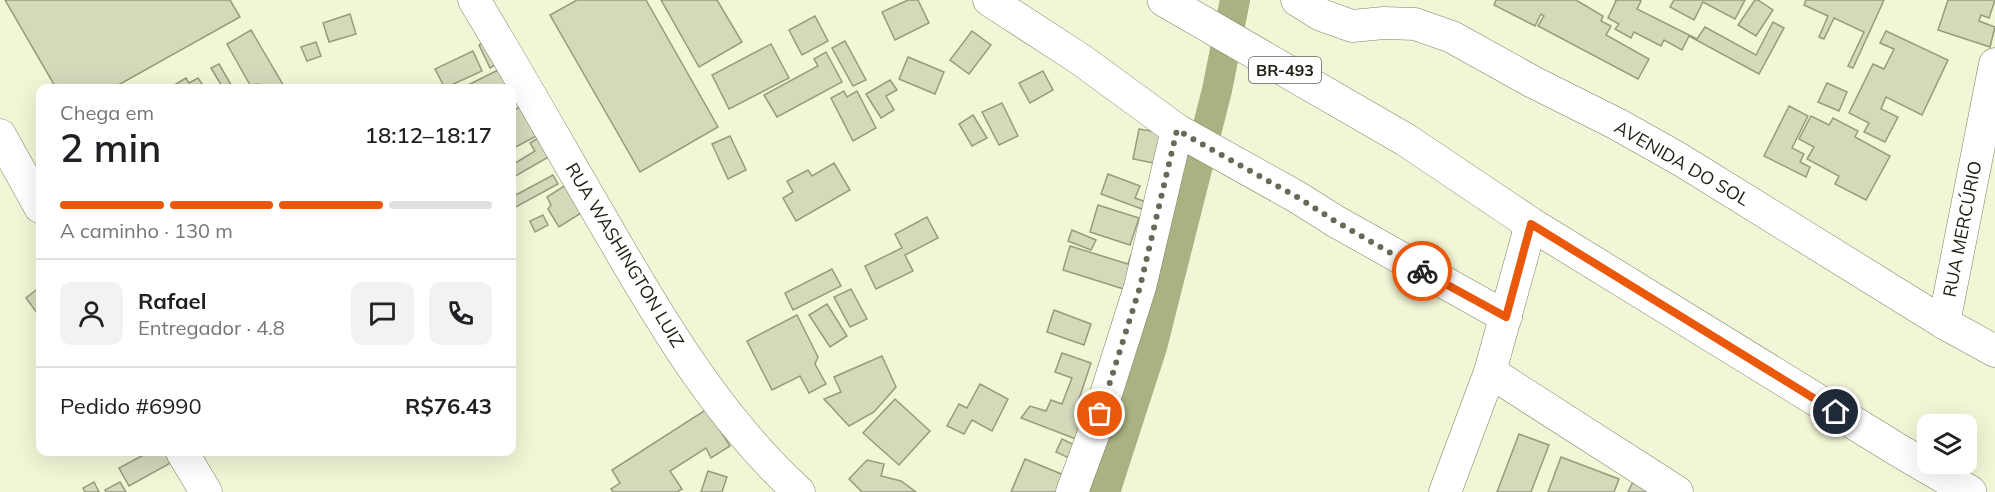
<!DOCTYPE html>
<html lang="pt">
<head>
<meta charset="utf-8">
<style>
  body { margin:0; font-family:Mulish,sans-serif; background:#f2f2f2; color:#202124; height:100vh; display:flex; flex-direction:column; font-size:22px; white-space:nowrap }
  * { box-sizing:border-box; margin:0 }
  p { font-size:20px; color:#757577 }
  .icon { flex:none; width:33px; height:33px; fill:none; stroke:currentColor; stroke-width:2; stroke-linecap:round; stroke-linejoin:round }
  .map { position:relative; flex:1; overflow:hidden }
  .drawer { position:absolute; left:36px; top:84px; width:480px; height:372px; display:flex; flex-direction:column; background:#fff; border-radius:12px; box-shadow:0 6px 24px #0002 }
  .drawer>* { flex:none }
  .controls { position:absolute; left:1917px; top:414px; display:grid; gap:12px }
  .controls a { display:grid; place-items:center; width:60px; height:60px; border-radius:12px; background:#fff; box-shadow:0 6px 24px #0002; font-size:30px }
  .pin { position:absolute; display:grid; place-items:center; width:51px; height:51px; color:#fff; margin:-26px; border:3px solid #fff; border-radius:50%; box-shadow:0 2px 6px #0007 }
  .courier { position:absolute; display:grid; place-items:center; width:60px; height:60px; margin:-30px; border:4px solid #ea580c; border-radius:50%; background:#fff; color:#222; box-shadow:0 2px 8px #0007 }
  .summary em { font-style:normal; font-weight:600 }
  .summary div { display:flex; flex-direction:column-reverse }
  .summary { display:flex; align-items:center; justify-content:space-between; height:102px; padding:0 24px }
  h1 { font-size:39px; font-weight:600; line-height:45px }
  .bar { display:grid; grid-template-columns:repeat(4,1fr); gap:9px 6px; align-content:center; height:72px; padding:0 24px }
  .bar i { height:8px; border-radius:4px; background:#e0e0e0 }
  .bar .on { background:#ea580c }
  .bar p { grid-column:span 4 }
  .line { display:flex; align-items:center; gap:15px; padding:0 24px; border-top:2px solid #e0e0e0 }
  .line div { flex:1 }
  .round { display:grid; place-items:center; flex:none; width:63px; height:63px; border-radius:12px; background:#f2f2f2 }
  .map>svg:first-child { display:block }
  .lines { fill:none; stroke-linecap:round; stroke-linejoin:round }
  .canal { stroke:#abb181; stroke-width:30 }
  .building { fill:#d5d9ba; stroke:#979b7d; stroke-width:1.5 }
  .minor-casing { stroke:#7e8164; stroke-width:33 }
  .trunk-casing { stroke:#7e8164; stroke-width:34 }
  .minor { stroke:#fff; stroke-width:32 }
  .trunk { stroke:#fff; stroke-width:33 }
  .done { stroke:#686a57; stroke-width:6; stroke-dasharray:0 10.8 }
  .route { stroke:#ea580c; stroke-width:8 }
  .labels { text-anchor:middle; dominant-baseline:central; stroke-width:5; stroke-linejoin:round; paint-order:stroke }
  .shield { fill:#fff; stroke:#62625a; stroke-width:1.5 }
  .shield-label { font-size:16px; font-weight:bold; fill:#1e1f13 }
  .street-label { font-size:18px; fill:#1e1f13; stroke:#fff }
</style>
</head>
<body>
<div class="map">
<svg width="1995" height="492" viewBox="0 0 1995 492">
  <rect width="100%" height="100%" fill="#f2f6d6"/>
  <g class="lines">
    <path class="canal" d="M1105 492 1152 347 1217 90 1235 0"/>
  </g>
  <g class="building">
    <path d="M5 0H230L240 17 113 88H56Z"/>
    <path d="M577 0H646L718 127 640 172 550 15Z"/>
    <path d="M661 0H717L742 42 699 67Z"/>
    <path d="M908 0H918L929 23 895 40 882 12Z"/>
    <path d="M1496 0H1576L1603 16 1601 21 1611 26 1606 35 1649 59 1638 79 1538 26 1544 16 1541 14 1535 26 1494 5Z"/>
    <path d="M1615 0H1639L1641 1 1637 9 1697 39 1705 27 1756 55 1773 22 1784 28 1759 74 1689 36 1682 50 1664 40 1661 46 1634 32 1631 38 1615 29 1619 24 1608 18 1616 1Z"/>
    <path d="M1674 0H1745L1735 19 1703 2 1694 20 1670 7Z"/>
    <path d="M1755 0H1758L1773 10 1756 36 1738 25Z"/>
    <path d="M1806 0H1884L1853 68 1848 66 1864 32 1834 18 1824 39 1819 37 1828 16 1804 5Z"/>
    <path d="M1948 0H1995L1989 18 1981 15 1979 21 1995 27 1990 47 1938 30Z"/>
    <path d="M350 14 356 34 329 42 323 23Z"/>
    <path d="M815 16 828 41 802 55 789 30Z"/>
    <path d="M251 30 285 88H262L259 84 250 85 227 44Z"/>
    <path d="M972 31 991 45 969 74 950 60Z"/>
    <path d="M1886 31 1948 60 1922 115 1886 97 1881 109 1898 117 1885 142 1864 132 1869 123 1849 113 1873 64 1884 69 1894 49 1880 43Z"/>
    <path d="M491 39 502 61 490 68 479 45Z"/>
    <path d="M845 41 866 80 853 86 832 48Z"/>
    <path d="M316 42 321 56 307 61 301 47Z"/>
    <path d="M771 44 789 78 729 109 712 75Z"/>
    <path d="M473 51 482 71 445 88 435 69Z"/>
    <path d="M826 52 842 82 777 117 764 95 818 66 814 59Z"/>
    <path d="M908 57 944 72 935 94 899 79Z"/>
    <path d="M219 64 233 88H223L211 68Z"/>
    <path d="M508 65 523 95 512 101V88H462Z"/>
    <path d="M1043 71 1053 90 1030 103 1019 83Z"/>
    <path d="M186 78 189 83 198 78 205 88H169Z"/>
    <path d="M890 80 897 90 886 96 894 110 881 118 866 94Z"/>
    <path d="M1827 83 1847 92 1839 111 1818 102Z"/>
    <path d="M844 91 847 97 857 91 876 128 853 141 831 98Z"/>
    <path d="M528 103 544 132 512 149V111Z"/>
    <path d="M1002 103 1018 136 999 145 982 112Z"/>
    <path d="M1789 106 1808 116 1792 148 1804 154 1800 162 1810 167 1806 177 1764 156Z"/>
    <path d="M973 115 987 138 972 146 959 124Z"/>
    <path d="M1811 116 1829 125 1833 118 1858 131 1855 137 1890 156 1866 200 1835 184 1839 176 1807 159 1814 147 1799 139Z"/>
    <path d="M1139 129 1169 134 1164 165 1133 159Z"/>
    <path d="M548 132 559 151 512 178V165L535 151 530 143Z"/>
    <path d="M730 136 746 170 728 179 712 144Z"/>
    <path d="M834 163 850 190 796 221 783 198 793 192 787 181 808 170 812 176Z"/>
    <path d="M1108 174 1140 186 1135 198 1152 204 1150 212 1101 194Z"/>
    <path d="M553 175 558 184 512 209V197Z"/>
    <path d="M572 181 589 208 559 227 548 209 551 205 547 197Z"/>
    <path d="M1098 205 1139 218 1130 245 1090 232Z"/>
    <path d="M543 215 548 225 535 232 530 221Z"/>
    <path d="M927 217 938 238 905 255 913 271 876 289 865 266 902 248 895 234Z"/>
    <path d="M1072 230 1096 240 1091 250 1068 241Z"/>
    <path d="M1070 246 1128 264 1131 255 1141 257 1130 291 1063 270Z"/>
    <path d="M832 269 841 286 793 310 785 293Z"/>
    <path d="M40 287V317L26 298Z"/>
    <path d="M851 289 867 319 850 327 834 297Z"/>
    <path d="M827 304 847 336 830 347 809 315Z"/>
    <path d="M1054 310 1091 324 1084 345 1047 332Z"/>
    <path d="M797 315 818 357 815 364 826 384 809 393 800 376 772 390 747 341Z"/>
    <path d="M1062 353 1091 363 1078 402 1087 412 1076 439 1021 418 1030 406 1046 411 1051 400 1062 404 1072 378 1055 372Z"/>
    <path d="M882 356 896 387 874 412 849 426 824 399 841 392 834 377Z"/>
    <path d="M980 384 1008 399 992 431 972 420 964 434 947 426 959 404 967 408Z"/>
    <path d="M895 399 930 431 899 465 863 433Z"/>
    <path d="M707 409 730 446 711 458 706 448 670 471 682 489 677 492H613L611 489 620 483 612 470Z"/>
    <path d="M1519 434 1549 445 1531 492H1497Z"/>
    <path d="M1062 439 1079 447 1073 460 1056 452Z"/>
    <path d="M149 452H172L176 460 129 486 119 468Z"/>
    <path d="M1561 457 1619 479 1614 492H1548Z"/>
    <path d="M1025 459 1071 478 1065 492H1011Z"/>
    <path d="M867 460 884 464 881 476 901 481 916 492H862L849 479Z"/>
    <path d="M708 471 727 477 722 492H701Z"/>
    <path d="M1634 480 1661 492H1628Z"/>
    <path d="M94 482 99 492H85L83 488Z"/>
    <path d="M120 482 126 492H106L105 490Z"/>
  </g>
  <g class="lines">
    <defs>
      <g id="minor">
        <path d="M474 0C522 79 567 160 614 240 666 330 722 422 799 492"/>
        <path d="M989 0 1080 59 1177 130 1140 287 1093 435 1072 492"/>
        <path d="M1297 0 1321 15 1352 26 1384 23 1415 24 1452 37 1533 82 1617 124 1681 160 1944 323 1995 351"/>
        <path d="M1177 130 1297 197 1335 221 1506 317"/>
        <path d="M0 135 40 207"/>
        <path d="M1944 323 1995 64"/>
        <path d="M1490 372 1677 492"/>
        <path d="M182 452 206 492"/>
        <path d="M1445 492 1490 372 1531 224"/>
      </g>
      <path id="trunk" d="M1164 0 1406 140 1531 224 1898 450 1970 492"/>
    </defs>
    <use href="#minor" class="minor-casing"/>
    <use href="#trunk" class="trunk-casing"/>
    <use href="#minor" class="minor"/>
    <use href="#trunk" class="trunk"/>
  </g>
  <g class="lines">
    <path class="done" d="M1100 414 1140 287 1177 130 1297 197 1335 221 1422 271"/>
    <path class="route" d="M1422 271 1506 317 1531 224 1836 412"/>
  </g>
  <g class="labels">
    <rect class="shield" x="1249" y="57" width="72" height="26" rx="4.5"/>
    <g class="shield-label">
      <text x="1285" y="70">BR-493</text>
    </g>
    <g class="street-label">
      <text transform="translate(1682 163) rotate(30)">AVENIDA DO SOL</text>
      <text transform="translate(1962 229) rotate(-79)">RUA MERCÚRIO</text>
      <text transform="translate(625 255) rotate(59)">RUA WASHINGTON LUIZ</text>
    </g>
  </g>
</svg>
<div class="controls">
<a><svg class="icon" aria-label="layers" viewBox="0 0 24 24"><path d="M12 4l9 5-9 5-9-5zM3 14l9 5 9-5"/></svg></a>
</div>
<div class="pin" style="left:1100px;top:414px;background:#ea580c"><svg class="icon" aria-label="bag" viewBox="0 0 24 24"><path d="M5 8h14l-1 12H6zM9 8a3 3 0 0 1 6 0"/></svg></div>
<div class="pin" style="left:1836px;top:412px;background:#1f2937"><svg class="icon" aria-label="home" viewBox="0 0 24 24"><path d="M3 11l9-7 9 7M6 9v11h12V9"/></svg></div>
<div class="courier" style="left:1422px;top:271px"><svg class="icon" aria-label="bike" viewBox="0 0 24 24"><circle cx="6" cy="16" r="4"/><circle cx="18" cy="16" r="4"/><path d="M6 16l4-8h5l3 8M10 8l3 8H6M13 5h3"/></svg></div>
<section class="drawer">
<div class="summary"><div><h1>2 min</h1><p>Chega em</p></div><em>18:12–18:17</em></div>
<div class="bar"><i class="on"></i><i class="on"></i><i class="on"></i><i></i><p>A caminho · 130 m</p></div>
<div class="line" style="height:108px"><a class="round"><svg class="icon" aria-label="person" viewBox="0 0 24 24"><circle cx="12" cy="8" r="4"/><path d="M4 21q1-7 8-7t8 7"/></svg></a><div><b>Rafael</b><p>Entregador · 4.8</p></div><a class="round"><svg class="icon" aria-label="chat" viewBox="0 0 24 24"><path d="M4 5h16v11H9l-5 4z"/></svg></a><a class="round"><svg class="icon" aria-label="phone" viewBox="0 0 24 24"><path d="M5 4h4l2 5-3 2q2 4 5 5l2-3 5 2v4C11 20 4 13 5 4z"/></svg></a></div>
<div class="line" style="height:78px"><div>Pedido #6990</div><b>R$76.43</b></div>
</section>
</div>
</body>
</html>
